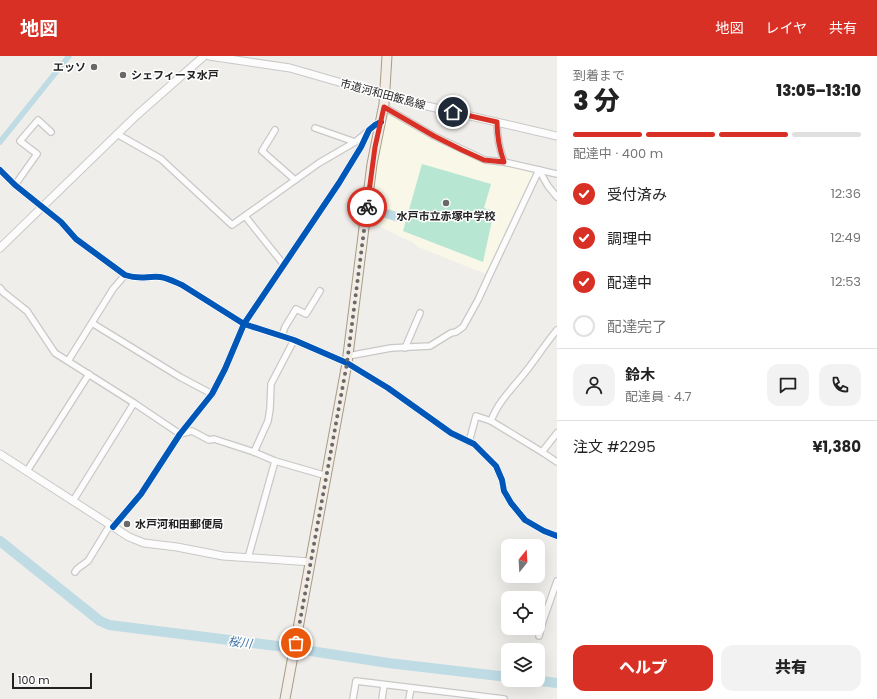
<!DOCTYPE html>
<html lang="ja">
<head>
<meta charset="utf-8">
<style>
  body { margin:0; font-family:Poppins,"Noto Sans JP",sans-serif; background:#f2f2f2; color:#222; height:100vh; display:flex; flex-direction:column; font-size:15px; white-space:nowrap }
  * { box-sizing:border-box; margin:0 }
  p { font-size:13px; color:#767676 }
  .icon { flex:none; width:22px; height:22px; fill:none; stroke:currentColor; stroke-width:2; stroke-linecap:round; stroke-linejoin:round }
  .map { position:relative; flex:1; overflow:hidden }
  .panel { display:flex; flex-direction:column; background:#fff; width:320px }
  .panel>* { flex:none }
  .needle { width:26px; rotate:18deg }
  .controls { position:absolute; left:501px; top:483px; display:grid; gap:8px }
  .controls a { display:grid; place-items:center; width:44px; height:44px; border-radius:8px; background:#fff; box-shadow:0 4px 16px #0002; font-size:20px }
  .scale { position:absolute; left:12px; bottom:10px; width:80px; box-sizing:border-box; padding-left:4px; border:2px solid #222; border-top:0; font-size:11px; line-height:14px; white-space:nowrap; color:#222; -webkit-text-stroke:3px #fff; paint-order:stroke }
  .pin { position:absolute; display:grid; place-items:center; width:34px; height:34px; color:#fff; margin:-17px; border:2px solid #fff; border-radius:50%; box-shadow:0 1px 4px #0007 }
  .courier { position:absolute; display:grid; place-items:center; width:40px; height:40px; margin:-20px; border:3px solid #d93025; border-radius:50%; background:#fff; color:#222; box-shadow:0 1px 5px #0007 }
  .headline em { font-style:normal; font-weight:800 }
  .headline div { display:flex; flex-direction:column-reverse }
  .headline { display:flex; align-items:center; justify-content:space-between; height:68px; padding:0 16px }
  h1 { font-size:26px; font-weight:800; line-height:30px }
  .bar { display:grid; grid-template-columns:repeat(4,1fr); gap:6px 4px; align-content:center; height:48px; padding:0 16px }
  .bar i { height:5px; border-radius:3px; background:#e0e0e0 }
  .bar .selected { background:#d93025 }
  .bar p { grid-column:span 4 }
  .line { display:flex; align-items:center; gap:10px; padding:0 16px; border-top:1px solid #e0e0e0 }
  .line div { flex:1 }
  .round { display:grid; place-items:center; flex:none; width:42px; height:42px; border-radius:12px; background:#f2f2f2 }
  ol { padding:0 16px; list-style:none }
  li { display:flex; align-items:center; gap:12px; height:44px }
  li p { margin-inline-start:auto }
  li .icon { padding:4px; border-radius:50%; background:#d93025; color:#fff; stroke-width:4 }
  li:last-child { color:#767676 }
  li i { width:22px; height:22px; border:2px solid #e0e0e0; border-radius:50% }
  .primary-button { display:flex; gap:8px; margin-top:auto; padding:8px 16px }
  .primary-button a { flex:1; height:46px; border-radius:12px; background:#d93025; color:#fff; font-size:16px; font-weight:800; line-height:46px; text-align:center }
  .primary-button a+a { background:#f2f2f2; color:#222 }
  header { display:flex; align-items:center; gap:24px; box-sizing:border-box; height:56px; padding:0 20px; background:#d93025; color:#fff }
  header strong { font-size:19px }
  nav { display:flex; gap:22px; margin-inline-start:auto; font-size:14px }
  main { display:flex; flex:1; min-height:0 }
  .map>svg:first-child { display:block }
  .education { fill:#f8f7e8 }
  .pitch { fill:#b7e6d2 }
  .water { fill:#bfdbe3 }
  .lines { fill:none; stroke-linecap:round; stroke-linejoin:round }
  .canal { stroke:#bfdbe3; stroke-width:5.5 }
  .river { stroke:#bfdbe3; stroke-width:10 }
  .minor-casing { stroke:#c9c8c7; stroke-width:8 }
  .tertiary-casing { stroke:#c9c8c7; stroke-width:9 }
  .primary-casing { stroke:#a79c86; stroke-width:11 }
  .minor { stroke:#fdfcfc; stroke-width:5.5 }
  .tertiary { stroke:#fdfcfc; stroke-width:7 }
  .primary { stroke:#f3ede7; stroke-width:9 }
  .cycleway-casing { stroke:#fff; stroke-width:8 }
  .cycleway { stroke:#0057b8; stroke-width:6 }
  .done { stroke:#6a6968; stroke-width:4; stroke-dasharray:0 7.2 }
  .route { stroke:#d93025; stroke-width:5 }
  .poi-dot { fill:#6a6968; stroke:#fff; stroke-width:1.5 }
  .labels { text-anchor:middle; dominant-baseline:central; stroke-width:3; stroke-linejoin:round; paint-order:stroke }
  .poi-label { font-size:11px; font-weight:bold; fill:#222; stroke:#fff; text-anchor:start }
  .street-label { font-size:11px; fill:#222; stroke:#fff }
  .water-label { font-size:12px; font-style:italic; fill:#4a7aab; stroke:#fff }
</style>
</head>
<body>
<header>
<strong>地図</strong>
<nav><a>地図</a><a>レイヤ</a><a>共有</a></nav>
</header>
<main>
<div class="map">
<svg width="557" height="643" viewBox="0 0 557 643">
  <rect width="100%" height="100%" fill="#f0eeeb"/>
  <path class="education" d="M389 56 428 79 484 106 506 108 535 115 486 218 418 191 413 187V186L405 183 371 166 370 162 377 99Z"/>
  <path class="pitch" d="M422 108 491 128 484 152 494 155 483 206 403 175Z"/>
  <path class="water" d="M381 151 400 157 398 166 379 160Z"/>
  <g class="lines">
    <path class="canal" d="M0 86 69 0"/>
    <g class="river">
      <path d="M0 485 100 565 109 569 285 591 388 607 508 621"/>
      <path d="M533 624 557 627"/>
    </g>
    <defs>
      <g id="minor">
        <path d="M384 51 434 80 485 104 504 106 557 118"/>
        <path d="M497 66C497 81 499 92 504 106"/>
        <path d="M315 72 355 86 367 76"/>
        <path d="M275 74 262 95 295 124"/>
        <path d="M117 78 161 103 232 169 319 107 355 86"/>
        <path d="M0 114 15 129 61 166 76 183 125 219C140 224 146 220 160 221 168 222 175 226 182 229L244 268 294 284 347 307 388 332 451 377 474 388 496 410 502 424 504 435 507 440 511 447 525 464 544 475 557 480"/>
        <path d="M539 114 548 130 557 141"/>
        <path d="M15 129 37 98 20 85 38 64 51 76"/>
        <path d="M245 160 284 209"/>
        <path d="M0 232 3 236 27 255 55 297 134 347 180 378 192 375 209 384 214 383 254 396 275 405 327 420"/>
        <path d="M92 267 180 321 212 338"/>
        <path d="M282 280 285 271 296 253 306 258 320 235"/>
        <path d="M405 292 420 257"/>
        <path d="M348 300 391 292 430 290 451 277 456 276 463 271 478 244 489 220 539 114"/>
        <path d="M68 305 113 233 125 219"/>
        <path d="M491 365 542 396 557 377"/>
        <path d="M469 386 476 360 491 365C498 345 514 331 527 314 537 301 546 287 557 274"/>
        <path d="M254 396 268 365 270 353 271 328 294 284"/>
        <path d="M542 396 557 406"/>
        <path d="M27 415 89 318"/>
        <path d="M73 445 134 347"/>
        <path d="M113 471 141 438 180 378 212 338 225 313 244 268 339 127 361 91 369 74 375 69 381 66"/>
        <path d="M248 502 275 405"/>
        <path d="M75 516 77 513 88 505 110 469"/>
        <path d="M539 580 543 565 557 525"/>
        <path d="M353 643 356 625 504 643"/>
        <path d="M382 643 384 629"/>
        <path d="M409 643 411 632"/>
      </g>
      <g id="tertiary">
        <path d="M209 0 290 12 401 44 557 80"/>
        <path d="M0 192 137 59 204 0"/>
        <path d="M0 398 129 481 144 487 177 491 223 500 311 506"/>
      </g>
      <path id="primary" d="M285 643 347 307 372 108 384 48 387 0"/>
    </defs>
    <use href="#minor" class="minor-casing"/>
    <use href="#tertiary" class="tertiary-casing"/>
    <use href="#primary" class="primary-casing"/>
    <use href="#minor" class="minor"/>
    <use href="#tertiary" class="tertiary"/>
    <use href="#primary" class="primary"/>
    <defs>
      <g id="cycleway">
        <path d="M0 114 15 129 61 166 76 183 125 219C140 224 146 220 160 221 168 222 175 226 182 229L244 268 294 284 347 307 388 332 451 377 474 388 496 410 502 424 504 435 507 440 511 447 525 464 544 475 557 480"/>
        <path d="M113 471 141 438 180 378 212 338 225 313 244 268 339 127 361 91 369 74 375 69 381 66"/>
      </g>
    </defs>
    <use href="#cycleway" class="cycleway-casing"/>
    <use href="#cycleway" class="cycleway"/>
  </g>
  <g class="lines">
    <path class="done" d="M296 587 347 307 367 151"/>
    <path class="route" d="M367 151 375 91 384 51 434 80 462 94 484 104 504 106C499 92 497 81 497 66L453 56"/>
  </g>
  <g class="poi-dot">
    <circle cx="94" cy="11" r="4"/>
    <circle cx="123" cy="19" r="4"/>
    <circle cx="446" cy="147" r="4"/>
    <circle cx="127" cy="468" r="4"/>
  </g>
  <g class="labels">
    <g class="poi-label">
      <text x="86" y="11" text-anchor="end">エッソ</text>
      <text x="131" y="19">シェフィーヌ水戸</text>
      <text x="446" y="160" text-anchor="middle">水戸市立赤塚中学校</text>
      <text x="135" y="468">水戸河和田郵便局</text>
    </g>
    <g class="street-label">
      <text transform="translate(383 38) rotate(15)">市道河和田飯島線</text>
    </g>
    <g class="water-label">
      <text transform="translate(240 586) rotate(7)">桜川</text>
    </g>
  </g>
</svg>
<div class="controls">
<a><svg class="needle" viewBox="-14 -14 28 28"><path d="M0-13l5 13h-10z" fill="#e53935"/><path d="M0 13l5-13h-10z" fill="#767676"/></svg></a>
<a><svg class="icon" aria-label="locate" viewBox="0 0 24 24"><circle cx="12" cy="12" r="6"/><path d="M12 2v4M12 18v4M2 12h4M18 12h4"/></svg></a>
<a><svg class="icon" aria-label="layers" viewBox="0 0 24 24"><path d="M12 4l9 5-9 5-9-5zM3 14l9 5 9-5"/></svg></a>
</div>
<div class="scale">100 m</div>
<div class="pin" style="left:296px;top:587px;background:#ea580c"><svg class="icon" aria-label="bag" viewBox="0 0 24 24"><path d="M5 8h14l-1 12H6zM9 8a3 3 0 0 1 6 0"/></svg></div>
<div class="pin" style="left:453px;top:56px;background:#1f2937"><svg class="icon" aria-label="home" viewBox="0 0 24 24"><path d="M3 11l9-7 9 7M6 9v11h12V9"/></svg></div>
<div class="courier" style="left:367px;top:151px"><svg class="icon" aria-label="bike" viewBox="0 0 24 24"><circle cx="6" cy="16" r="4"/><circle cx="18" cy="16" r="4"/><path d="M6 16l4-8h5l3 8M10 8l3 8H6M13 5h3"/></svg></div>
</div>
<section class="panel">
<div class="headline"><div><h1>3 分</h1><p>到着まで</p></div><em>13:05–13:10</em></div>
<div class="bar"><i class="selected"></i><i class="selected"></i><i class="selected"></i><i></i><p>配達中 · 400 m</p></div>
<ol>
<li><svg class="icon" aria-label="check" viewBox="0 0 24 24"><path d="M5 12l5 5 9-10"/></svg>受付済み<p>12:36</p></li>
<li><svg class="icon" aria-label="check" viewBox="0 0 24 24"><path d="M5 12l5 5 9-10"/></svg>調理中<p>12:49</p></li>
<li><svg class="icon" aria-label="check" viewBox="0 0 24 24"><path d="M5 12l5 5 9-10"/></svg>配達中<p>12:53</p></li>
<li><i></i>配達完了</li>
</ol>
<div class="line" style="height:72px"><a class="round"><svg class="icon" aria-label="person" viewBox="0 0 24 24"><circle cx="12" cy="8" r="4"/><path d="M4 21q1-7 8-7t8 7"/></svg></a><div><b>鈴木</b><p>配達員 · 4.7</p></div><a class="round"><svg class="icon" aria-label="chat" viewBox="0 0 24 24"><path d="M4 5h16v11H9l-5 4z"/></svg></a><a class="round"><svg class="icon" aria-label="phone" viewBox="0 0 24 24"><path d="M5 4h4l2 5-3 2q2 4 5 5l2-3 5 2v4C11 20 4 13 5 4z"/></svg></a></div>
<div class="line" style="height:52px"><div>注文 #2295</div><b>¥1,380</b></div>
<div class="primary-button"><a>ヘルプ</a><a>共有</a></div>
</section>
</main>
</body>
</html>
